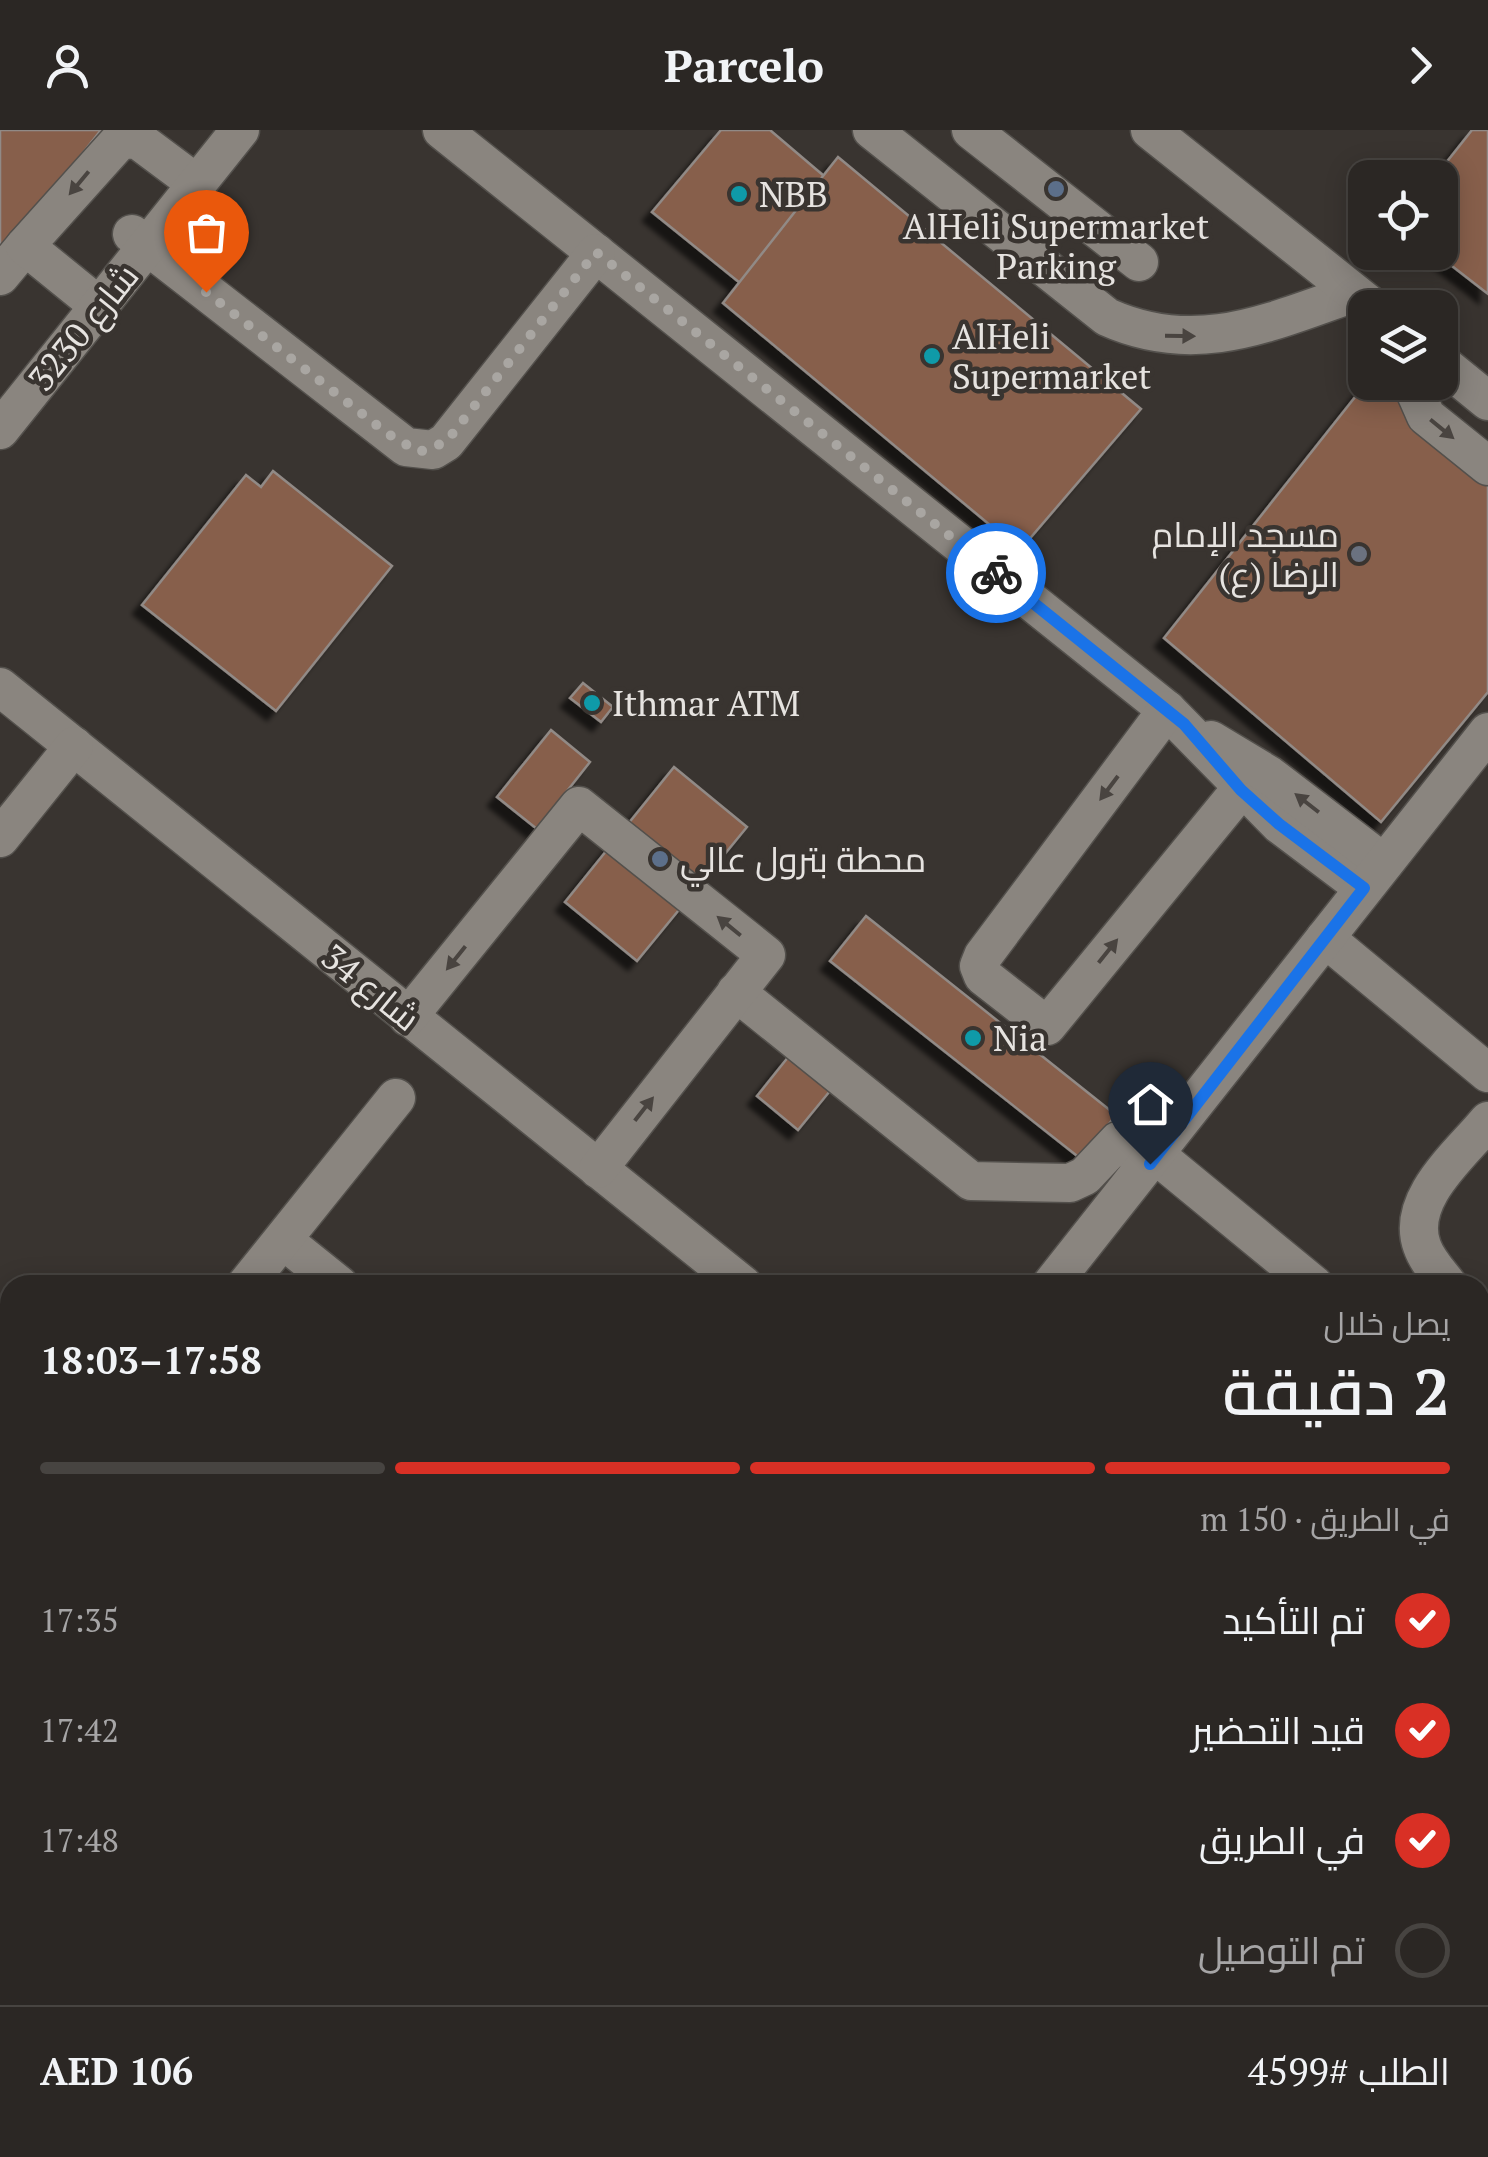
<!DOCTYPE html>
<html lang="ar">
<head>
<meta charset="utf-8">
<style>
  body { margin:0; font-family:"PT Serif",Cairo,serif; background:#373331; color:#f1f3f6; direction:rtl; height:100vh; display:flex; flex-direction:column; font-size:38px; white-space:nowrap }
  * { box-sizing:border-box; margin:0 }
  p { font-size:32px; color:#a6a5a6 }
  .icon { flex:none; width:55px; height:55px; fill:none; stroke:currentColor; stroke-width:2; stroke-linecap:round; stroke-linejoin:round }
  .map { position:relative; flex:1; overflow:hidden; direction:ltr }
  .drawer { position:absolute; left:0px; top:1145px; width:1490px; height:882px; display:flex; flex-direction:column; background:#2b2724; border-radius:30px 30px 0 0; box-shadow:0 5px 25px #0003,0 0 0 2px #474441; direction:rtl }
  .drawer>* { flex:none }
  .fabs { position:absolute; left:1348px; top:30px; display:grid; gap:20px }
  .fabs a { display:grid; place-items:center; width:110px; height:110px; border-radius:20px; background:#2b2724; box-shadow:0 5px 25px #0003,0 0 0 2px #474441; font-size:50px }
  .pin { position:absolute; display:grid; place-items:center; width:85px; height:85px; color:#fff; margin:-102px -42px; border-radius:50% 50% 50% 0; rotate:-45deg; box-shadow:0 0 10px #0007 }
  .pin .icon { rotate:45deg }
  .courier { position:absolute; display:grid; place-items:center; width:100px; height:100px; margin:-50px; border:8px solid #1a73e8; border-radius:50%; background:#fff; color:#222; box-shadow:0 2px 12px #0007 }
  .summary em { font-style:normal; font-weight:600 }
  .summary div { display:flex; flex-direction:column-reverse }
  .summary { display:flex; align-items:center; justify-content:space-between; height:170px; padding:0 40px }
  h1 { font-size:65px; font-weight:600; line-height:75px }
  .bar { display:grid; grid-template-columns:repeat(4,1fr); gap:15px 10px; align-content:center; height:120px; padding:0 40px }
  .bar i { height:12px; border-radius:8px; background:#474441 }
  .bar .selected { background:#d93025 }
  .bar p { grid-column:span 4 }
  .line { display:flex; align-items:center; gap:25px; padding:0 40px; border-top:2px solid #474441 }
  .line div { flex:1 }
  ol { padding:0 40px; list-style:none }
  li { display:flex; align-items:center; gap:30px; height:110px }
  li p { margin-inline-start:auto }
  li .icon { padding:10px; border-radius:50%; background:#d93025; color:#fff; stroke-width:4 }
  li:last-child { color:#a6a5a6 }
  li i { width:55px; height:55px; border:5px solid #474441; border-radius:50% }
  header { display:flex; justify-content:space-between; align-items:center; height:130px; padding:0 40px; background:#2b2724; font-size:45px; font-weight:600 }
  .map>svg:first-child { display:block }
  .green { fill:#4f573e }
  .building { fill:#875f4c; stroke:#918a86; stroke-width:2.5; filter:url(#shadow) }
  .lines { fill:none; stroke-linecap:round; stroke-linejoin:round }
  .minor-casing { stroke:#53504c; stroke-width:41 }
  .path { stroke:#94908d; stroke-width:6; stroke-dasharray:10 5; stroke-linecap:butt }
  .minor { stroke:#8a857f; stroke-width:38 }
  .oneway { fill:#494440 }
  .done { stroke:#a9a6a2; stroke-width:10; stroke-dasharray:0 18 }
  .route { stroke:#1a73e8; stroke-width:12 }
  .service-dot { fill:#5c6f8a; stroke:#393430; stroke-width:4 }
  .culture-dot { fill:#0f9aa8; stroke:#393430; stroke-width:4 }
  .worship-dot { fill:#6b7280; stroke:#393430; stroke-width:4 }
  .labels { text-anchor:middle; dominant-baseline:central; stroke-width:9; stroke-linejoin:round; paint-order:stroke }
  .poi-label { font-size:35px; fill:#e6e3e0; stroke:#393430; text-anchor:start }
  .street-label { font-size:35px; fill:#e6e3e0; stroke:#393430 }
</style>
</head>
<body>
<header><svg class="icon" aria-label="forward" viewBox="0 0 24 24"><path d="M9 5l7 7-7 7"/></svg>Parcelo<svg class="icon" aria-label="person" viewBox="0 0 24 24"><circle cx="12" cy="8" r="4"/><path d="M4 21q1-7 8-7t8 7"/></svg></header>
<div class="map">
<svg width="1488" height="2027" viewBox="0 0 1488 2027">
  <defs>
    <filter id="shadow"><feDropShadow dx="-9" dy="9" stdDeviation="2.5" flood-color="#0009"/></filter>
  </defs>
  <rect width="100%" height="100%" fill="#393430"/>
  <path class="green" d="M1488 1843V1993L1480 1986V1853Z"/>
  <g class="building">
    <path d="M0 0H101L0 128Z"/>
    <path d="M721 0H770L824 46 740 153 652 82Z"/>
    <path d="M1472 0H1488V164L1434 122H1440V48H1434Z"/>
    <path d="M838 27 1141 279 1020 420 723 173Z"/>
    <path d="M1367 252H1379L1488 341V562L1381 692 1164 508Z"/>
    <path d="M273 341 392 436 276 581 142 475 246 345 261 357Z"/>
    <path d="M583 553 613 577 601 592 570 568Z"/>
    <path d="M551 600 590 632 537 699 497 667Z"/>
    <path d="M674 637 747 697 637 831 565 772Z"/>
    <path d="M866 786 1116 985 1081 1029 830 831Z"/>
    <path d="M789 926 830 961 798 1000 757 966Z"/>
  </g>
  <g class="lines">
    <defs>
      <g id="minor">
        <path d="M442 0 1167 580 1279 694 1364 758"/>
        <path d="M872 0 1107 187C1196 227 1268 193 1354 163"/>
        <path d="M971 0 1139 132"/>
        <path d="M1150 0 1371 176"/>
        <path d="M132 104 406 317 433 320 446 312 596 123"/>
        <path d="M0 146 25 116"/>
        <path d="M99 176 25 116 121 9 138 10 197 54"/>
        <path d="M1440 232 1488 271"/>
        <path d="M1411 252 1426 286 1488 336"/>
        <path d="M0 300 240 0"/>
        <path d="M0 557 743 1155"/>
        <path d="M1167 580 983 826 979 836 983 846 1047 896 1241 659"/>
        <path d="M1211 610 1269 645 1384 733"/>
        <path d="M0 708 74 616"/>
        <path d="M1325 808 1488 943"/>
        <path d="M736 862 971 1051 1070 1053 1085 1046 1118 1011 1149 1034"/>
        <path d="M408 887 579 676 766 825 598 1039"/>
        <path d="M1156 1025 1314 1155"/>
        <path d="M283 1110 339 1155"/>
        <path d="M246 1155 396 968"/>
        <path d="M1051 1155 1488 602"/>
        <path d="M1448 1155C1439 1143 1427 1131 1422 1116 1405 1069 1461 1024 1488 991"/>
        <path d="M1480 1198 1488 1208"/>
        <path d="M1480 1291 1488 1298"/>
        <path d="M0 1400 10 1408"/>
        <path d="M1480 1503 1488 1510"/>
        <path d="M1480 1580 1488 1570"/>
        <path d="M0 1974 10 1982"/>
        <path d="M1057 2018 1069 2027"/>
        <path d="M1366 2018 1378 2027"/>
        <path d="M0 2025 10 2012"/>
        <path d="M350 2027 358 2018"/>
      </g>
    </defs>
    <use href="#minor" class="minor-casing"/>
    <path class="path" d="M57 2018 70 2027"/>
    <use href="#minor" class="minor"/>
  </g>
  <defs><path id="oneway-solid" d="M-6-.8H1V-3.2L6.5 0L1 3.2V.8H-6Z" transform="scale(2.5)"/></defs>
  <g class="oneway">
    <use href="#oneway-solid" transform="translate(79 53) rotate(130)"/>
    <use href="#oneway-solid" transform="translate(1180 206) rotate(1)"/>
    <use href="#oneway-solid" transform="translate(1442 299) rotate(39)"/>
    <use href="#oneway-solid" transform="translate(1109 658) rotate(127)"/>
    <use href="#oneway-solid" transform="translate(1307 673) rotate(-142)"/>
    <use href="#oneway-solid" transform="translate(729 796) rotate(-141)"/>
    <use href="#oneway-solid" transform="translate(1108 821) rotate(-51)"/>
    <use href="#oneway-solid" transform="translate(456 828) rotate(129)"/>
    <use href="#oneway-solid" transform="translate(644 979) rotate(-52)"/>
  </g>
  <g class="lines">
    <path class="done" d="M206 162 388 304 419 322 446 312 596 122 996 443"/>
    <path class="route" d="M996 443 1184 594 1241 660 1279 694 1364 758 1150 1034"/>
  </g>
  <g class="service-dot">
    <circle cx="1056" cy="59" r="10"/>
    <circle cx="660" cy="729" r="10"/>
  </g>
  <g class="culture-dot">
    <circle cx="739" cy="64" r="10"/>
    <circle cx="932" cy="226" r="10"/>
    <circle cx="592" cy="573" r="10"/>
    <circle cx="973" cy="908" r="10"/>
  </g>
  <circle class="worship-dot" cx="1359" cy="424" r="10"/>
  <g class="labels">
    <g class="poi-label">
      <text x="759" y="64">NBB</text>
      <text x="1056" y="96" text-anchor="middle">AlHeli Supermarket<tspan x="1056" dy="40">Parking</tspan></text>
      <text x="952" y="206">AlHeli<tspan x="952" dy="40">Supermarket</tspan></text>
      <text x="1339" y="404" text-anchor="end">مسجد الإمام<tspan x="1339" dy="40">الرضا (ع)</tspan></text>
      <text x="612" y="573">Ithmar ATM</text>
      <text x="680" y="729">محطة بترول عالي</text>
      <text x="993" y="908">Nia</text>
    </g>
    <g class="street-label">
      <text transform="translate(83 197) rotate(-51)">شارع 3230</text>
      <text transform="translate(371 857) rotate(39)">شارع 34</text>
    </g>
  </g>
</svg>
<div class="fabs">
<a><svg class="icon" aria-label="locate" viewBox="0 0 24 24"><circle cx="12" cy="12" r="6"/><path d="M12 2v4M12 18v4M2 12h4M18 12h4"/></svg></a>
<a><svg class="icon" aria-label="layers" viewBox="0 0 24 24"><path d="M12 4l9 5-9 5-9-5zM3 14l9 5 9-5"/></svg></a>
</div>
<div class="pin" style="left:206px;top:162px;background:#ea580c"><svg class="icon" aria-label="bag" viewBox="0 0 24 24"><path d="M5 8h14l-1 12H6zM9 8a3 3 0 0 1 6 0"/></svg></div>
<div class="pin" style="left:1150px;top:1034px;background:#1f2937"><svg class="icon" aria-label="home" viewBox="0 0 24 24"><path d="M3 11l9-7 9 7M6 9v11h12V9"/></svg></div>
<div class="courier" style="left:996px;top:443px"><svg class="icon" aria-label="bike" viewBox="0 0 24 24"><circle cx="6" cy="16" r="4"/><circle cx="18" cy="16" r="4"/><path d="M6 16l4-8h5l3 8M10 8l3 8H6M13 5h3"/></svg></div>
<section class="drawer">
<div class="summary"><div><h1>2 دقيقة</h1><p>يصل خلال</p></div><em>17:58–18:03</em></div>
<div class="bar"><i class="selected"></i><i class="selected"></i><i class="selected"></i><i></i><p>في الطريق · 150 m</p></div>
<ol>
<li><svg class="icon" aria-label="check" viewBox="0 0 24 24"><path d="M5 12l5 5 9-10"/></svg>تم التأكيد<p>17:35</p></li>
<li><svg class="icon" aria-label="check" viewBox="0 0 24 24"><path d="M5 12l5 5 9-10"/></svg>قيد التحضير<p>17:42</p></li>
<li><svg class="icon" aria-label="check" viewBox="0 0 24 24"><path d="M5 12l5 5 9-10"/></svg>في الطريق<p>17:48</p></li>
<li><i></i>تم التوصيل</li>
</ol>
<div class="line" style="height:130px"><div>الطلب #4599</div><b>AED 106</b></div>
</section>
</div>
</body>
</html>
